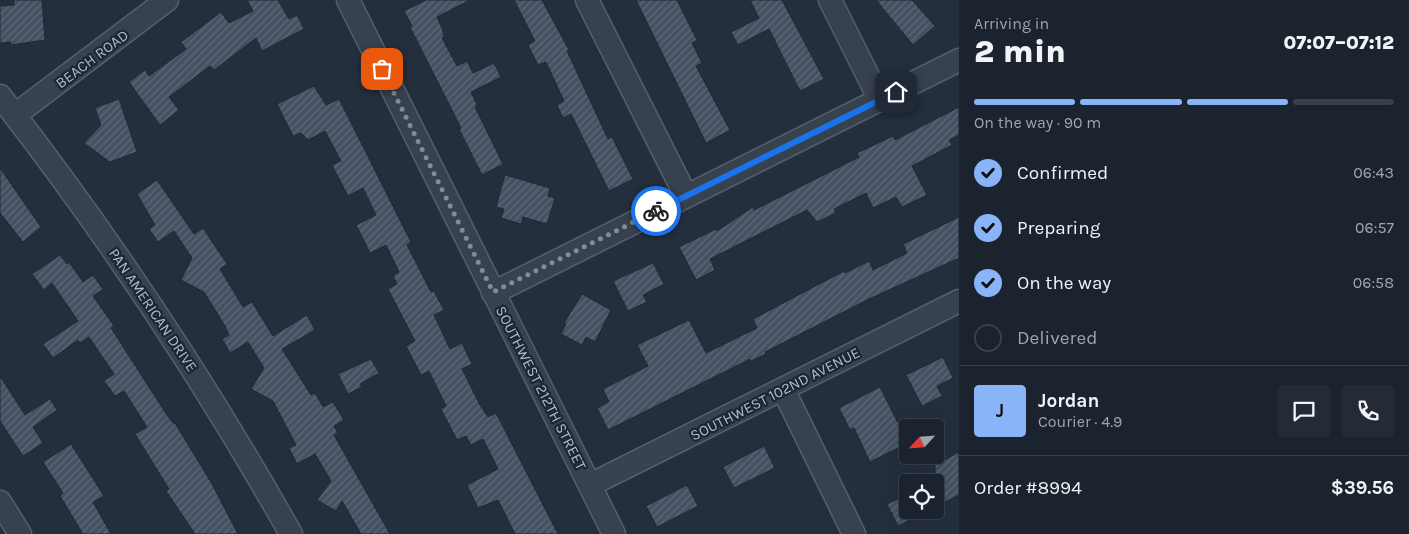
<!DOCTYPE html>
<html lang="en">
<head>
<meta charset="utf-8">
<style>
  body { margin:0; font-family:Karla,sans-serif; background:#242b36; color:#f1f3f6; height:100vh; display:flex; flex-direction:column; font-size:19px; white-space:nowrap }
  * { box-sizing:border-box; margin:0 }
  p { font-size:16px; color:#a0a4aa }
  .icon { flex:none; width:28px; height:28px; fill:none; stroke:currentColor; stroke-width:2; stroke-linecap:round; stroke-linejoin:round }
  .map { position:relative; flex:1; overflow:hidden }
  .drawer { display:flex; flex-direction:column; background:#1b232e; width:450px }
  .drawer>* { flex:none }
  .needle { width:32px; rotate:244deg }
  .buttons { position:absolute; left:899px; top:419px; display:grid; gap:10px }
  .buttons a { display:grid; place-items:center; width:45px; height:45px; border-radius:5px; background:#1b232e; box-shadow:0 5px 20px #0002,0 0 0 1px #39404a; font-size:25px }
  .pin { position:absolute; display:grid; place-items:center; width:42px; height:42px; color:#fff; margin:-21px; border-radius:10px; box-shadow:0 2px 8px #0006 }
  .courier { position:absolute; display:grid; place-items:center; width:50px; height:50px; margin:-25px; border:4px solid #1a73e8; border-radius:50%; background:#fff; color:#222; box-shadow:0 1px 6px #0007 }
  .summary em { font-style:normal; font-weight:800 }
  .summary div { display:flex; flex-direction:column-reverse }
  .summary { display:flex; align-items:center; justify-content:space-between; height:85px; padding:0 15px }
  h1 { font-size:32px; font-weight:800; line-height:38px }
  .bar { display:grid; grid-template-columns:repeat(4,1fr); gap:8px 5px; align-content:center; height:60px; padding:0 15px }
  .bar i { height:6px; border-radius:4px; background:#39404a }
  .bar .active { background:#8ab4f8 }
  .bar p { grid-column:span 4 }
  .line { display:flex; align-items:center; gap:12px; padding:0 15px; border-top:1px solid #39404a }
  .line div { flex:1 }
  .round { display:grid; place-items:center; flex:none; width:52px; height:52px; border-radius:5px; background:#242b36 }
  ol { padding:0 15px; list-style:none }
  li { display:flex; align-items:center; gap:15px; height:55px }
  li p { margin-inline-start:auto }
  li .icon { padding:5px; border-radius:50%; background:#8ab4f8; color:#111; stroke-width:4 }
  li:last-child { color:#a0a4aa }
  li i { width:28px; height:28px; border:2px solid #39404a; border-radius:50% }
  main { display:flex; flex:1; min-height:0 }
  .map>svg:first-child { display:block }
  .building { fill:url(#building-hatch); stroke:#1f2835 }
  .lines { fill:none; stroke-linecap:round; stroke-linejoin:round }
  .minor-casing { stroke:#565f6c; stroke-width:25 }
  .minor { stroke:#38414e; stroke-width:22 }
  .done { stroke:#828b98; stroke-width:5; stroke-dasharray:0 9 }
  .route { stroke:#1a73e8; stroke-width:6 }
  .labels { text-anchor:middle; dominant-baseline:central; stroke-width:4.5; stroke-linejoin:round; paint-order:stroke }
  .street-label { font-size:15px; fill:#b4bcc9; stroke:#1d2633 }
</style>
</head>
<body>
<main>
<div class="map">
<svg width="959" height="534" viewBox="0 0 959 534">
  <defs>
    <pattern id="building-hatch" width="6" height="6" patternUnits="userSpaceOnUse" patternTransform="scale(1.25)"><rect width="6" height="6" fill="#455162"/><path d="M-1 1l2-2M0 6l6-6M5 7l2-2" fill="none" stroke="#5d6877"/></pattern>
  </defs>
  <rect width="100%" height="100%" fill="#242f3e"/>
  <g class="building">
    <path d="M14 0H42L45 40 11 45V42L0 43V6L14 5Z"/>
    <path d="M247 0H278L289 19 297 15 304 29 262 51 256 38 214 70 210 66 169 97 179 110 160 125 129 82 145 70 149 76 186 49 181 42 221 12 229 23 253 11Z"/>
    <path d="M426 0H470L437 17 442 28 444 36 442 38 457 66 467 61 473 73 494 63 501 77 471 92 477 105 475 107 503 164 482 175 459 129 461 128 410 27 412 26 404 11Z"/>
    <path d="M514 0H542L569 50 567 51 608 139 612 137 633 179 609 191 571 114 563 118 557 105 564 101 546 62 538 65 528 45 535 41Z"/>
    <path d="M636 0H677L697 40 692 43 702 63 696 66 730 130 706 143Z"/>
    <path d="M750 0H782L824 79 800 91 769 29 738 45 731 32 759 18Z"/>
    <path d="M876 0H912L935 26 913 45Z"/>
    <path d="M314 86 326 105 339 99 411 242 407 245 431 292 434 291 444 310 434 315 450 349 462 343 472 364 462 369 480 405 488 417 496 413 558 534H515L498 500 478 508 467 485 498 469 483 439 471 445 466 436 457 440 441 409 446 406 429 371 421 375 406 346 415 341 388 289 397 284 393 276 399 272 386 245 370 253 356 225 376 215 363 188 348 196 332 165 341 161 325 131 308 140 301 133 293 136 277 104Z"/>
    <path d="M119 99 137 152 110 162 84 143 101 125 95 108Z"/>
    <path d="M959 107V135L949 140 952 145 912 166 927 195 902 207 896 197 873 208 866 193 834 209 836 213 817 222 807 210 710 259 715 270 696 280 679 247 716 229 717 231 753 207 754 210 859 157 857 153 893 136 895 140Z"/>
    <path d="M0 168 41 227 23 242 0 213Z"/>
    <path d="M505 175 550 188 548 196 555 198 547 224 523 217 521 224 501 218 504 209 496 207Z"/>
    <path d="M157 180 194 234 203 228 227 264 220 269 243 307 252 302 273 336 307 315 315 330 282 349 311 395 315 393 323 407 333 402 344 420 334 426 338 433 334 435 390 534H361L342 501 336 511 317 500 331 481 315 454 297 464 289 448 296 445 273 401 251 389 264 368 248 342 230 353 222 339 229 335 225 326 204 292 181 280 192 258 174 231 158 242 149 229 155 225 137 194Z"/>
    <path d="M959 217V258L869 299 765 352 766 354 751 361 750 359 608 430 597 408 609 402 603 389 648 366 637 345 689 320 706 353 757 328 753 319 844 271 845 273 869 261 873 270 907 253 903 244Z"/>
    <path d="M60 255 67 264 69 262 83 282 93 275 103 289 93 296 114 326 111 328 167 415 173 423H175L212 484 238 534H195L166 491 169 489 135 434 147 427 124 391 115 396 104 381 114 374 89 337 80 343 78 340 53 358 43 344 78 321 52 283 44 290 32 274Z"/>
    <path d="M653 263 664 284 643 295 647 302 628 311 613 281Z"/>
    <path d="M582 294 611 310 595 342 586 337 582 345 561 334 566 324 564 323Z"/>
    <path d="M943 357 953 378 937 386 942 396 922 406 906 375Z"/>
    <path d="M371 359 379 373 360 384 362 387 348 394 338 374Z"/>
    <path d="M0 376 25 415 50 399 57 410 33 427 43 443 23 456 0 421Z"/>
    <path d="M880 387 908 443 870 462 854 428 850 430 839 408Z"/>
    <path d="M71 444 104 496 93 502 111 534H83L60 496 63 493 43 462Z"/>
    <path d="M764 446 775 468 734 488 723 467Z"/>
    <path d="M959 452V495L935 507V482H930L935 480V465Z"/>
    <path d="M687 485 698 506 657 527 646 506Z"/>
    <path d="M908 494V510H929L898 526 887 504Z"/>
  </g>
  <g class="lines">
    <defs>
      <g id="minor">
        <path d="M348 0 614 534"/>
        <path d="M587 0 686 196"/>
        <path d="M830 0 880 100"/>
        <path d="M0 96C108 235 205 381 291 534"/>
        <path d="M15 115 167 0"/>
        <path d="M493 293 959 60"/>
        <path d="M783 389 854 534"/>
        <path d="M590 485 959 301"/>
        <path d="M0 502 20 534"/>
      </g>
    </defs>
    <use href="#minor" class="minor-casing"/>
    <use href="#minor" class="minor"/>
  </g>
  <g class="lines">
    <path class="done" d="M382 69 493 292 656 211"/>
    <path class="route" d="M656 211 896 92"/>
  </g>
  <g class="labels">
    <g class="street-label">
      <text transform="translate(92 59) rotate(-37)">BEACH ROAD</text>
      <text transform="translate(153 310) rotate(56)">PAN AMERICAN DRIVE</text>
      <text transform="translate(541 388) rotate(63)">SOUTHWEST 212TH STREET</text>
      <text transform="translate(775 394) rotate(-27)">SOUTHWEST 102ND AVENUE</text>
    </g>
  </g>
</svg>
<div class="buttons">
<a><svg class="needle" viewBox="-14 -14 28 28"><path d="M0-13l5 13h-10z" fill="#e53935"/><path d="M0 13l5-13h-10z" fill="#a0a4aa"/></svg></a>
<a><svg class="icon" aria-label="locate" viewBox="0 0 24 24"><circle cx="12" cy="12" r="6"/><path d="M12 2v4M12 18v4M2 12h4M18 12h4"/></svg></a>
</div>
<div class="pin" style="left:382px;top:69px;background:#ea580c"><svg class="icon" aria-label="bag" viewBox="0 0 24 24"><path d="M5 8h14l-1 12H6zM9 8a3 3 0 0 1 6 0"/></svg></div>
<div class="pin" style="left:896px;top:92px;background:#1f2937"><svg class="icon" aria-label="home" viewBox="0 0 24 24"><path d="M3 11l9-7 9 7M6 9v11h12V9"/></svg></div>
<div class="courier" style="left:656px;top:211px"><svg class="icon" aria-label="bike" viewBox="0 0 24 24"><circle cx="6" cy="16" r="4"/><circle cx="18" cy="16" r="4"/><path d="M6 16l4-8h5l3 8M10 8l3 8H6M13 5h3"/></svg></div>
</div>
<section class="drawer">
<div class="summary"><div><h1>2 min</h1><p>Arriving in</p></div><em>07:07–07:12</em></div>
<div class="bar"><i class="active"></i><i class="active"></i><i class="active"></i><i></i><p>On the way · 90 m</p></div>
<ol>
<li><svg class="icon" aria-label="check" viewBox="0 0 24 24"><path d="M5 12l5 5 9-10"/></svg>Confirmed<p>06:43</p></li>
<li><svg class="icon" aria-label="check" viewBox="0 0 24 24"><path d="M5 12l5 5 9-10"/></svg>Preparing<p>06:57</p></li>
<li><svg class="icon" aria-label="check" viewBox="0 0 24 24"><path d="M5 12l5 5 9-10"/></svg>On the way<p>06:58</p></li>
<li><i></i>Delivered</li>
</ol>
<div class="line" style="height:90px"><b class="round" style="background:#8ab4f8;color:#111">J</b><div><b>Jordan</b><p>Courier · 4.9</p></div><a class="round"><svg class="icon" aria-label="chat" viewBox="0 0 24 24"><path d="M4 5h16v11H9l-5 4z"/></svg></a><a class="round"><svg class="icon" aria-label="phone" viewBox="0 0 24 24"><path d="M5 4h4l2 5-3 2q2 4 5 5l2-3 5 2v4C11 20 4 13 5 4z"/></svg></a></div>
<div class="line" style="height:65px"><div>Order #8994</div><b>$39.56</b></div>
</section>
</main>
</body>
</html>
